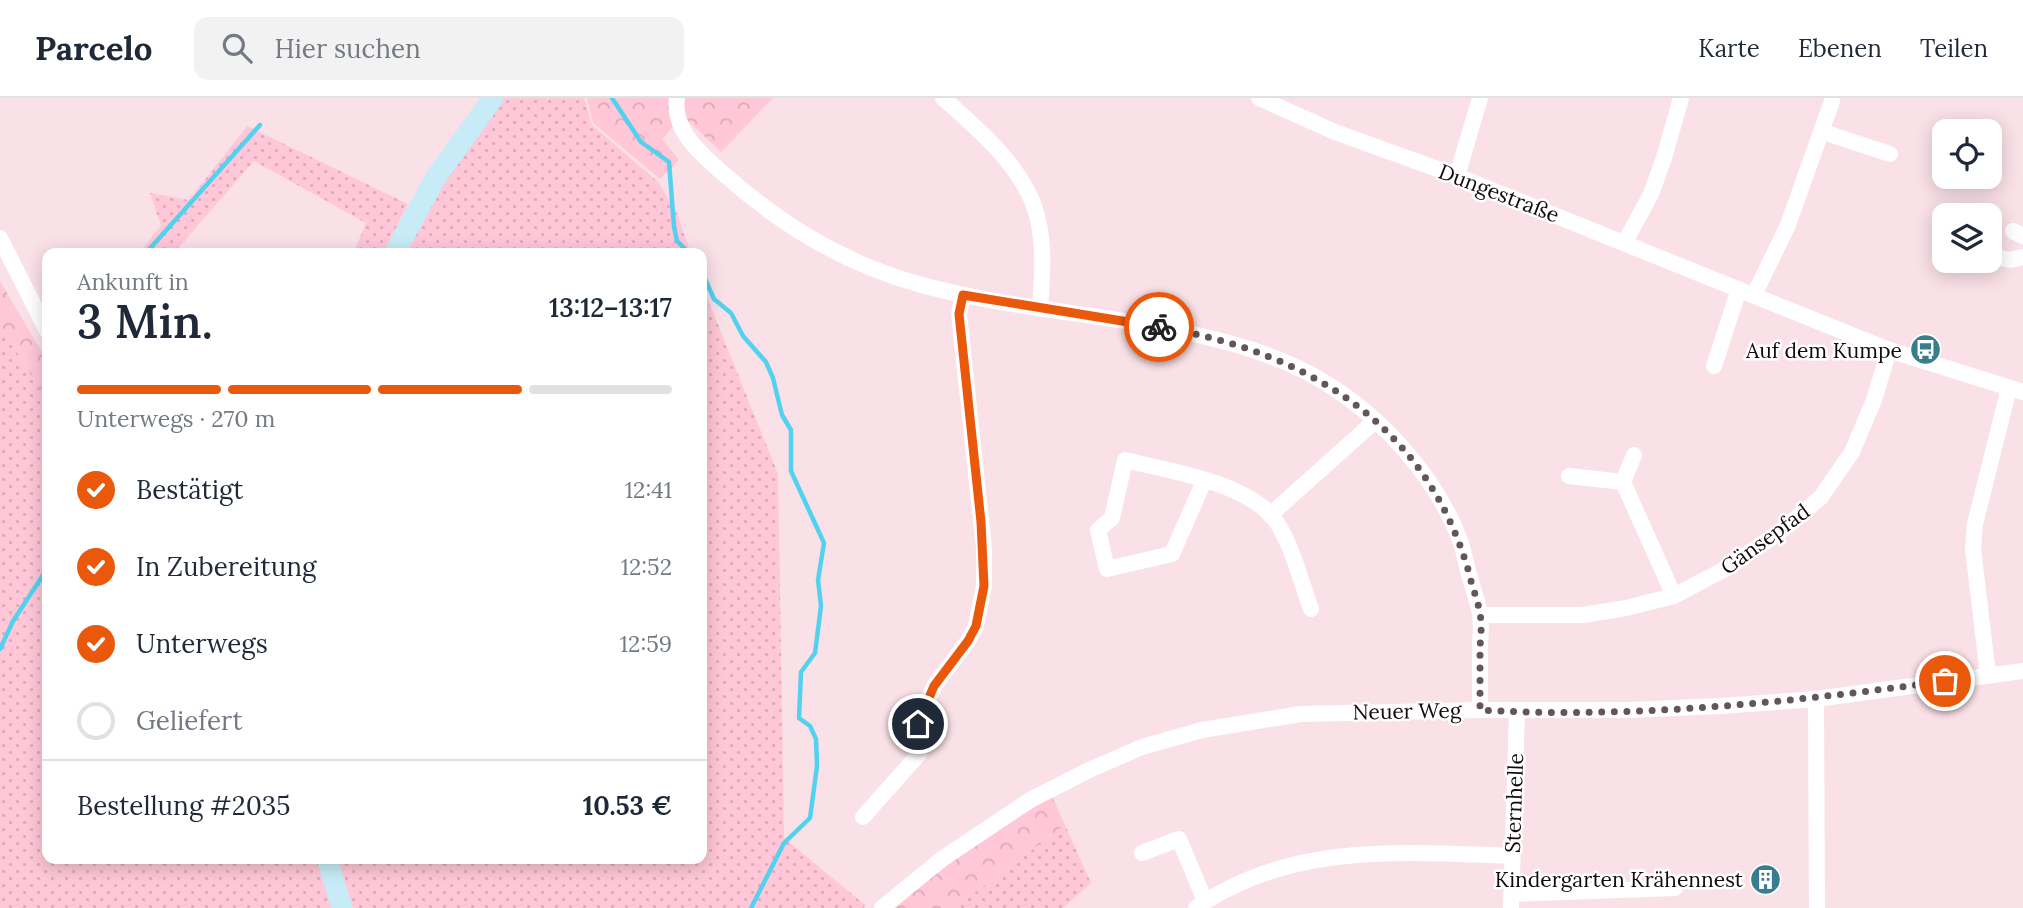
<!DOCTYPE html>
<html lang="de">
<head>
<meta charset="utf-8">
<style>
  body { margin:0; font-family:Lora,serif; background:#f2f2f3; color:#1f2937; height:100vh; display:flex; flex-direction:column; font-size:26px; white-space:nowrap }
  * { box-sizing:border-box; margin:0 }
  p { font-size:23px; color:#747a83 }
  .icon { flex:none; width:38px; height:38px; fill:none; stroke:currentColor; stroke-width:2; stroke-linecap:round; stroke-linejoin:round }
  .map { position:relative; flex:1; overflow:hidden }
  .sheet { position:absolute; left:42px; top:150px; width:665px; height:616px; display:flex; flex-direction:column; background:#fff; border-radius:14px; box-shadow:0 4px 18px #0003 }
  .sheet>* { flex:none }
  .tools { position:absolute; left:1932px; top:21px; display:grid; gap:14px }
  .tools a { display:grid; place-items:center; width:70px; height:70px; border-radius:14px; background:#fff; box-shadow:0 4px 18px #0003; font-size:35px }
  .pin { position:absolute; display:grid; place-items:center; width:60px; height:60px; color:#fff; margin:-30px; border:4px solid #fff; border-radius:50%; box-shadow:0 2px 7px #0007 }
  .courier { position:absolute; display:grid; place-items:center; width:70px; height:70px; margin:-35px; border:5px solid #ea580c; border-radius:50%; background:#fff; color:#222; box-shadow:0 2px 9px #0007 }
  .headline em { font-style:normal; font-weight:600 }
  .headline div { display:flex; flex-direction:column-reverse }
  .headline { display:flex; align-items:center; justify-content:space-between; height:119px; padding:0 35px }
  h1 { font-size:46px; font-weight:600; line-height:52px }
  .bar { display:grid; grid-template-columns:repeat(4,1fr); gap:10px 7px; align-content:center; height:84px; padding:0 35px }
  .bar i { height:9px; border-radius:5px; background:#e0e1e3 }
  .bar .on { background:#ea580c }
  .bar p { grid-column:span 4 }
  .line { display:flex; align-items:center; gap:18px; padding:0 35px; border-top:2px solid #e0e1e3 }
  .line div { flex:1 }
  ol { padding:0 35px; list-style:none }
  li { display:flex; align-items:center; gap:21px; height:77px }
  li p { margin-inline-start:auto }
  li .icon { padding:7px; border-radius:50%; background:#ea580c; color:#fff; stroke-width:4 }
  li:last-child { color:#747a83 }
  li i { width:38px; height:38px; border:4px solid #e0e1e3; border-radius:50% }
  header { display:flex; align-items:center; gap:42px; box-sizing:border-box; height:98px; padding:0 35px; background:#fff; border-bottom:2px solid #e0e1e3 }
  header strong { font-size:33px }
  nav { display:flex; gap:38px; margin-inline-start:auto; font-size:24px }
  .search { width:490px; height:63px; background:#f2f2f3; display:flex; align-items:center; gap:18px; box-sizing:border-box; padding:0 24px; border-radius:14px; color:#747a83; font-size:26px }
  .map>svg:first-child { display:block }
  .grass { fill:url(#grass-dots) }
  .forest { fill:url(#forest-crowns) }
  .lines { fill:none; stroke-linecap:round; stroke-linejoin:round }
  .stream { stroke:#53d2ef; stroke-width:4.5 }
  .minor { stroke:#fff; stroke-width:16 }
  .major { stroke:#c7ecf7; stroke-width:21 }
  .done { stroke:#635558; stroke-width:7; stroke-dasharray:0 12.6 }
  .route { stroke:#ea580c; stroke-width:9 }
  .labels { text-anchor:middle; dominant-baseline:central; stroke-width:5; stroke-linejoin:round; paint-order:stroke }
  .street-label { font-size:21px; fill:#11090b; stroke:#fff }
  .poi-label { font-size:21px; fill:#11090b; stroke:#fff; text-anchor:end }
</style>
</head>
<body>
<header>
<strong>Parcelo</strong>
<div class="search"><svg class="icon" aria-label="search" viewBox="0 0 24 24"><circle cx="10" cy="10" r="6"/><path d="M15 15l6 6"/></svg>Hier suchen</div>
<nav><a>Karte</a><a>Ebenen</a><a>Teilen</a></nav>
</header>
<div class="map">
<svg width="2023" height="810" viewBox="0 0 2023 810">
  <defs>
    <pattern id="grass-dots" width="8" height="8" patternUnits="userSpaceOnUse" patternTransform="scale(1.75)"><rect width="8" height="8" fill="#ffc7d7"/><path d="M2 2h.1M6 6h.1" fill="none" stroke="#daaab7" stroke-width="1.8" stroke-linecap="round"/></pattern>
    <pattern id="forest-crowns" width="20" height="18" patternUnits="userSpaceOnUse" patternTransform="scale(1.75)"><rect width="20" height="18" fill="#ffc7d7"/><path d="M2 6a3 3 0 1 1 6 0M12 15a3 3 0 1 1 6 0" fill="none" stroke="#daaab7"/></pattern>
  </defs>
  <rect width="100%" height="100%" fill="#fae1e8"/>
  <g class="grass">
    <path d="M503 0H584L592 27 658 84 677 115 691 156H406L444 84Z"/>
    <path d="M247 28 408 106 383 156H353L366 125 254 63 173 156H138L161 128 150 95 189 102Z"/>
    <path d="M702 187 778 376 784 740 865 807 864 810H352L336 761H702Z"/>
    <path d="M0 226 47 303V761H317L332 810H0Z"/>
    <path d="M1065 727 1091 785 1063 810H954Z"/>
  </g>
  <g class="forest">
    <path d="M587 0H773L721 54 683 18 662 41 679 62 660 81 593 25Z"/>
    <path d="M0 183 47 263V303L0 226Z"/>
    <path d="M1052 698 1065 727 954 810H888L980 744Z"/>
  </g>
  <g class="lines">
    <g class="stream">
      <path d="M612 0 641 44 669 64 674 129 677 143 690 156"/>
      <path d="M145 156 260 27"/>
      <path d="M702 174 714 201 731 215 743 238 766 264 773 280 782 317 791 332V373L824 445 818 482 821 508 815 555 801 574 799 620 810 628 816 641 817 668 810 720 784 745 751 810"/>
      <path d="M0 551 13 523 47 471"/>
    </g>
    <g class="minor">
      <path d="M677 0C672 33 702 57 725 77 780 126 844 165 915 185 998 209 1085 214 1170 231 1224 242 1283 257 1329 287 1386 323 1438 382 1461 445 1465 458 1467 471 1471 483 1474 494 1478 505 1480 516 1482 527 1480 539 1480 550 1480 570 1480 591 1480 612"/>
      <path d="M943 0C978 31 1025 70 1037 118 1045 149 1042 180 1040 211"/>
      <path d="M1259 0 1335 34 1457 78 1889 252 2023 294"/>
      <path d="M1823 34 1890 56"/>
      <path d="M1457 78 1480 0"/>
      <path d="M2013 133 2023 138"/>
      <path d="M0 140 47 233"/>
      <path d="M1625 144 1651 96 1664 60 1681 0"/>
      <path d="M2000 160 2010 162 2023 159"/>
      <path d="M1754 197 1788 127 1832 3"/>
      <path d="M1714 268 1739 191"/>
      <path d="M1569 378 1623 384 1634 357"/>
      <path d="M1204 383 1172 456 1107 471 1098 432 1112 420 1125 362C1169 373 1239 383 1271 417 1290 438 1301 484 1311 511"/>
      <path d="M1623 384 1674 498"/>
      <path d="M1270 417 1375 323"/>
      <path d="M1481 517H1583L1626 510 1674 498 1725 471 1780 434 1821 399 1852 354 1874 302 1889 252"/>
      <path d="M1988 577 1973 451 1975 426 2009 290"/>
      <path d="M1816 601 1817 810"/>
      <path d="M863 719 919 656 918 626 934 588 968 543 976 528 984 488V450L959 216 963 197"/>
      <path d="M1142 755 1179 741 1205 803"/>
      <path d="M1512 796 1675 790"/>
      <path d="M882 810 942 761 1030 702 1089 672 1142 649 1202 632 1301 616 1480 612H1629L1721 608 1816 601 2023 573"/>
      <path d="M1196 810C1290 744 1403 754 1512 758"/>
      <path d="M1511 810 1517 614"/>
    </g>
    <g class="major">
      <path d="M394 156 436 79 493 0"/>
      <path d="M327 761 342 810"/>
    </g>
  </g>
  <g class="lines">
    <path class="done" d="M1159 229C1306 253 1427 326 1469 475 1472 489 1478 502 1480 516 1482 526 1481 538 1480 548 1480 569 1480 591 1480 612 1635 621 1792 604 1945 583"/>
    <path class="route" d="M918 626 934 588 968 543 976 528 984 488 981 424 959 216 963 197 1159 229"/>
  </g>
  <defs>
    <symbol id="bus-disc" viewBox="-11 -11 22 22"><circle r="9.5" fill="#397c8d" stroke="#fff"/><path d="M-5-6H5V4H4V6H2V4H-2V6H-4V4H-5ZM-3.5-4V0h7V-4ZM-3.5 1.2v1.5H-2V1.2ZM2 1.2v1.5H3.5V1.2Z" fill="#fff"/></symbol>
    <symbol id="building-disc" viewBox="-11 -11 22 22"><circle r="9.5" fill="#397c8d" stroke="#fff"/><path d="M-4-6H4V6H1V3H-1V6H-4ZM-2.5-4.3h1.7v1.8h-1.7ZM.8-4.3h1.7v1.8H.8ZM-2.5-1h1.7V.8h-1.7ZM.8-1h1.7V.8H.8Z" fill="#fff"/></symbol>
  </defs>
  <g fill-rule="evenodd">
    <use href="#bus-disc" x="1908" y="234" width="35" height="35"/>
    <use href="#building-disc" x="1748" y="764" width="35" height="35"/>
  </g>
  <g class="labels">
    <g class="street-label">
      <text transform="translate(1499 95) rotate(21)">Dungestraße</text>
      <text transform="translate(1765 441) rotate(-36)">Gänsepfad</text>
      <text transform="translate(1407 613) rotate(-1)">Neuer Weg</text>
      <text transform="translate(1514 705) rotate(-88)">Sternhelle</text>
    </g>
    <g class="poi-label">
      <text x="1902" y="252">Auf dem Kumpe</text>
      <text x="1743" y="781">Kindergarten Krähennest</text>
    </g>
  </g>
</svg>
<div class="tools">
<a><svg class="icon" aria-label="locate" viewBox="0 0 24 24"><circle cx="12" cy="12" r="6"/><path d="M12 2v4M12 18v4M2 12h4M18 12h4"/></svg></a>
<a><svg class="icon" aria-label="layers" viewBox="0 0 24 24"><path d="M12 4l9 5-9 5-9-5zM3 14l9 5 9-5"/></svg></a>
</div>
<div class="pin" style="left:1945px;top:583px;background:#ea580c"><svg class="icon" aria-label="bag" viewBox="0 0 24 24"><path d="M5 8h14l-1 12H6zM9 8a3 3 0 0 1 6 0"/></svg></div>
<div class="pin" style="left:918px;top:626px;background:#1f2937"><svg class="icon" aria-label="home" viewBox="0 0 24 24"><path d="M3 11l9-7 9 7M6 9v11h12V9"/></svg></div>
<div class="courier" style="left:1159px;top:229px"><svg class="icon" aria-label="bike" viewBox="0 0 24 24"><circle cx="6" cy="16" r="4"/><circle cx="18" cy="16" r="4"/><path d="M6 16l4-8h5l3 8M10 8l3 8H6M13 5h3"/></svg></div>
<section class="sheet">
<div class="headline"><div><h1>3 Min.</h1><p>Ankunft in</p></div><em>13:12–13:17</em></div>
<div class="bar"><i class="on"></i><i class="on"></i><i class="on"></i><i></i><p>Unterwegs · 270 m</p></div>
<ol>
<li><svg class="icon" aria-label="check" viewBox="0 0 24 24"><path d="M5 12l5 5 9-10"/></svg>Bestätigt<p>12:41</p></li>
<li><svg class="icon" aria-label="check" viewBox="0 0 24 24"><path d="M5 12l5 5 9-10"/></svg>In Zubereitung<p>12:52</p></li>
<li><svg class="icon" aria-label="check" viewBox="0 0 24 24"><path d="M5 12l5 5 9-10"/></svg>Unterwegs<p>12:59</p></li>
<li><i></i>Geliefert</li>
</ol>
<div class="line" style="height:91px"><div>Bestellung #2035</div><b>10.53 €</b></div>
</section>
</div>
</body>
</html>
